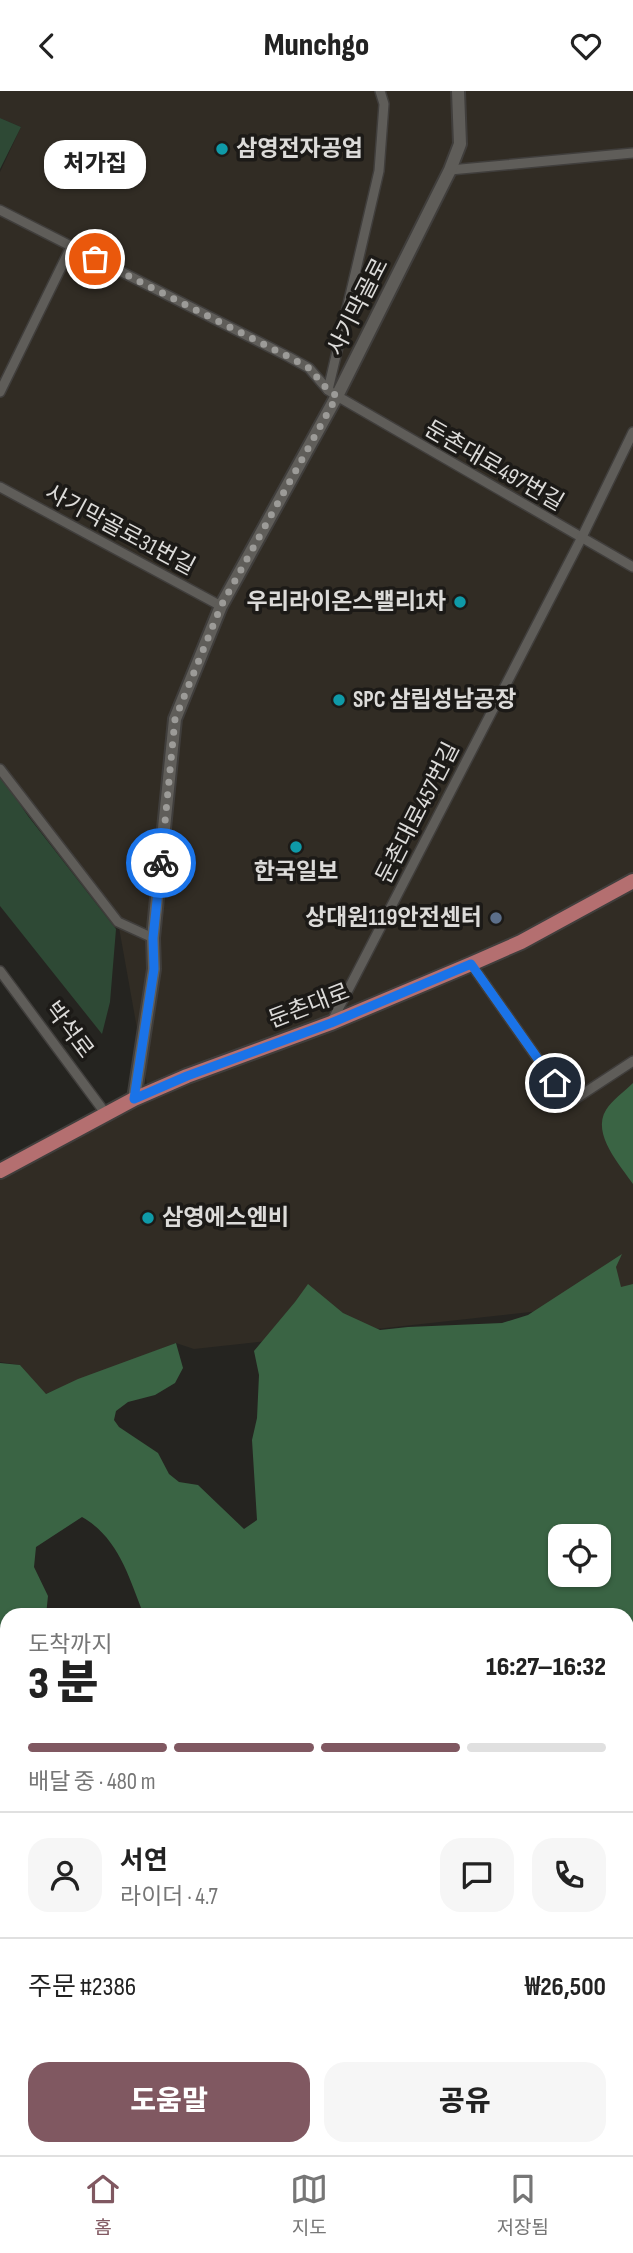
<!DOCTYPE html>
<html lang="ko">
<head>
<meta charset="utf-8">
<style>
  body { margin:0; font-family:"Sofia Sans Condensed","Noto Sans KR",sans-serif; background:#f6f6f6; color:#222; height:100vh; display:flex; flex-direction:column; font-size:26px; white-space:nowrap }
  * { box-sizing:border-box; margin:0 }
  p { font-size:23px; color:#767676 }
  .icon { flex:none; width:38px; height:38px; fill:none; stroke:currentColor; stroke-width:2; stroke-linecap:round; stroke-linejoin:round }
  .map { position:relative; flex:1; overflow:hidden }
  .drawer { position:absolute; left:0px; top:1517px; width:634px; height:548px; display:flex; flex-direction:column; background:#fff; border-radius:21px 21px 0 0; box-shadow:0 2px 5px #0004 }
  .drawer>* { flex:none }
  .buttons { position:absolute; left:548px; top:1433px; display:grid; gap:14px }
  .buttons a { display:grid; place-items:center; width:63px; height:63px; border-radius:14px; background:#fff; box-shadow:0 2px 5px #0004; font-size:35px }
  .pin { position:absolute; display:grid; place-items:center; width:60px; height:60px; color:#fff; margin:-30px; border:4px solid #fff; border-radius:50%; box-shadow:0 2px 7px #0007 }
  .courier { position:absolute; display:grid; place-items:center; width:70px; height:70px; margin:-35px; border:5px solid #1a73e8; border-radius:50%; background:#fff; color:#222; box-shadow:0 2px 9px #0007 }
  .bubble { position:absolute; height:49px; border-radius:21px; background:#fff; box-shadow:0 2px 5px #0004; font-size:23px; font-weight:800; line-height:49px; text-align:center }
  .head em { font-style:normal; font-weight:800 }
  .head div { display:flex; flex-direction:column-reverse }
  .head { display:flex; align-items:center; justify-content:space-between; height:119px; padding:0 28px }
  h1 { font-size:46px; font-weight:800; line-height:52px }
  .bar { display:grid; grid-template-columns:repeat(4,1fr); gap:10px 7px; align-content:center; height:84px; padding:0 28px }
  .bar i { height:9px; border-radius:5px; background:#e0e0e0 }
  .bar .active { background:#805861 }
  .bar p { grid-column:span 4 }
  .line { display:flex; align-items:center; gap:18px; padding:0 28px; border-top:2px solid #e0e0e0 }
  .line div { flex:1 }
  .round { display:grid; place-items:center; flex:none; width:74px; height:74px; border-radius:21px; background:#f6f6f6 }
  .cta { display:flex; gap:14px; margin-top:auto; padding:14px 28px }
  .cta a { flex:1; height:80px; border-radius:21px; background:#805861; color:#fff; font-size:28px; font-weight:800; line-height:80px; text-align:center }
  .cta a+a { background:#f6f6f6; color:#222 }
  header { display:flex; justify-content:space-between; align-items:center; height:91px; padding:0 28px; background:#fff; font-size:32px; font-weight:800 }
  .tabs { display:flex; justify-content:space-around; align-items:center; height:98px; border-top:2px solid #e0e0e0; background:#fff; font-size:19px; color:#767676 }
  .tabs a { display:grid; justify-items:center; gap:4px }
  .tabs .active { color:#805861 }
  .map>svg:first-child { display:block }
  .built { fill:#312c24 }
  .green { fill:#2e4935 }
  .forest { fill:#3a6444; fill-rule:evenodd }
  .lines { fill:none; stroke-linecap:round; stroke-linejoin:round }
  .secondary-tunnel { stroke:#403f3c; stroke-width:12; stroke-dasharray:12 6; stroke-linecap:butt }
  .street-casing { stroke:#403e3c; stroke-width:12 }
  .secondary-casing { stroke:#403e3c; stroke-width:16 }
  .primary-casing { stroke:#403e3c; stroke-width:18 }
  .street { stroke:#5f5d59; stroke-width:9 }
  .secondary { stroke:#5f5d59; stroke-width:12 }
  .primary { stroke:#b46f70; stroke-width:14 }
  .done { stroke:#9c9b98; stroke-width:7; stroke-dasharray:0 12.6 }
  .route { stroke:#1a73e8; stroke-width:9 }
  .culture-dot { fill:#0f9aa8; stroke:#1c1a17; stroke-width:2.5 }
  .service-dot { fill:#5c6f8a; stroke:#1c1a17; stroke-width:2.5 }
  .labels { text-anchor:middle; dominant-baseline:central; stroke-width:7; stroke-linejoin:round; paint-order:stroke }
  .poi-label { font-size:23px; font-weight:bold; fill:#dcdbd9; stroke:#1c1a17; text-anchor:start }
  .street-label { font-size:23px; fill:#dcdbd9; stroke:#1c1a17 }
</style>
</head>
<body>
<header><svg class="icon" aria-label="back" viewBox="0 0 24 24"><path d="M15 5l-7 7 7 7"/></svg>Munchgo<svg class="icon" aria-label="heart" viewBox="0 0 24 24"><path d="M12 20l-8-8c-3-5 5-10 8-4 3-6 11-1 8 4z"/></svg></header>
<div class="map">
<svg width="633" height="2064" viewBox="0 0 633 2064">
  <rect width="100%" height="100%" fill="#252420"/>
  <path class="built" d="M0 0H633V1219L594 1214 194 1258 176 1252 45 1303 20 1274 0 1271V1082L148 999 118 831 0 678V81L21 36 0 27Z"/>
  <g class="green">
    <path d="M0 27 21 36 0 78Z"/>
    <path d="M0 684 28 725 116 838 110 911 102 943 0 815Z"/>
  </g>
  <g class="forest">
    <path d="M633 992V1093C621 1075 591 1043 606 1019 612 1009 625 1000 633 992Z"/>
    <path d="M622 1163 616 1176 621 1196 633 1193V1661L627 1672 626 1524H144C129 1487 119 1447 82 1426L36 1456 34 1476 48 1505 46 1524H7V2058H240L235 2064H0V1272L20 1274 46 1303 78 1288 176 1252 183 1277 175 1292 155 1304 128 1311 116 1320 114 1329 119 1336 158 1362 169 1383 179 1391 198 1394 244 1438 257 1429 252 1349 257 1327 259 1284 254 1260 295 1211 308 1193 343 1222 380 1239 408 1236 502 1232 528 1224ZM560 1446H598V1484H560Z"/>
    <path d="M633 1762V1853L631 1854 626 1832Z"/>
    <path d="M633 1910V2064H627L626 1916Z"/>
    <path d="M315 2058H419L381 2064H314Z"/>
  </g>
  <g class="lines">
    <g class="secondary-tunnel">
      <path d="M0 1800 7 1808"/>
      <path d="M0 1876 7 1885"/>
      <path d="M134 2058 138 2064"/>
      <path d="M195 2058 199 2064"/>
    </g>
    <defs>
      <g id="street">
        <path d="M450 79 633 62"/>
        <path d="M0 119 289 266 309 277 328 299 337 305 633 476"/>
        <path d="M328 299 379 80 384 13 380 0"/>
        <path d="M0 301 71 156"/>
        <path d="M0 396 221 515"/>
        <path d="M0 678 118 831 153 847"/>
        <path d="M471 873 569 1012 633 970"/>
        <path d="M0 880 106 1023"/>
        <path d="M331 932 581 448 633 341"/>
        <path d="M626 1759 633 1739"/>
        <path d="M600 2058 602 2064"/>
      </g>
      <path id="secondary" d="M134 1008 154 878 153 847 175 628 221 515 338 303 450 79 460 53 458 0"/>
      <path id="primary" d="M0 1080 134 1008 187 985 331 932 471 873 521 851 633 790"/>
    </defs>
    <use href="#street" class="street-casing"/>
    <use href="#secondary" class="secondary-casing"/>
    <use href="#primary" class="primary-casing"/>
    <use href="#street" class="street"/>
    <use href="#secondary" class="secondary"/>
    <use href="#primary" class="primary"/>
  </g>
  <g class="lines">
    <path class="done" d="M95 168 289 266 309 277 328 299 337 305 221 515 175 628 161 772"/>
    <path class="route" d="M161 772 153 847 154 878 134 1008 187 985 331 932 471 873 555 992"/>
  </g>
  <g class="culture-dot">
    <circle cx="222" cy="58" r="7"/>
    <circle cx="460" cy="511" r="7"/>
    <circle cx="339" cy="609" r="7"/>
    <circle cx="296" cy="756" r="7"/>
    <circle cx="148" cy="1127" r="7"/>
  </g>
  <circle class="service-dot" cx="496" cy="827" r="7"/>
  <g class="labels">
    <g class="poi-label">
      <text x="236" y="58">삼영전자공업</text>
      <text x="446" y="511" text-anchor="end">우리라이온스밸리1차</text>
      <text x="353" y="609">SPC 삼립성남공장</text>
      <text x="296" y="781" text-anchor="middle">한국일보</text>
      <text x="482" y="827" text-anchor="end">상대원119안전센터</text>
      <text x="162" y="1127">삼영에스엔비</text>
    </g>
    <g class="street-label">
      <text transform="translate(358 216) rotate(-63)">사기막골로</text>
      <text transform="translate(494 375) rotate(30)">둔촌대로497번길</text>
      <text transform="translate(120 439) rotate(28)">사기막골로31번길</text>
      <text transform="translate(418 722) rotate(-63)">둔촌대로457번길</text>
      <text transform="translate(309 915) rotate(-21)">둔촌대로</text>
      <text transform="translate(69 939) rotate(53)">박석로</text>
    </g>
  </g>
</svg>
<div class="buttons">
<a><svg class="icon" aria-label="locate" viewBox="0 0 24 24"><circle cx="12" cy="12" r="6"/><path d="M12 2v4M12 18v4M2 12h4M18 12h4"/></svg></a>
</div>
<div class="pin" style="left:95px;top:168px;background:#ea580c"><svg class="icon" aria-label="bag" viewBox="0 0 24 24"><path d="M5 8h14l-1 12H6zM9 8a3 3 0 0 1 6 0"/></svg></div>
<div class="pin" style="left:555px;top:992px;background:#1f2937"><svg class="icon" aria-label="home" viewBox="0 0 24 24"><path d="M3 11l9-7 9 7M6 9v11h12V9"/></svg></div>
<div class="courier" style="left:161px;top:772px"><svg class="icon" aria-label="bike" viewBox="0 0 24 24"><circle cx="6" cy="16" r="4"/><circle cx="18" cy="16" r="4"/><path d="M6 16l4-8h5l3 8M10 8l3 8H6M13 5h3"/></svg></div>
<div class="bubble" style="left:44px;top:49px;width:102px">처가집</div>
<section class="drawer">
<div class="head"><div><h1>3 분</h1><p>도착까지</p></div><em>16:27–16:32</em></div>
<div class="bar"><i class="active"></i><i class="active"></i><i class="active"></i><i></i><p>배달 중 · 480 m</p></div>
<div class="line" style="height:126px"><a class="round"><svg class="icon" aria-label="person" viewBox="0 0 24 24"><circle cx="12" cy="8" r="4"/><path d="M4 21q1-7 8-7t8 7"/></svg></a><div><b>서연</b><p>라이더 · 4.7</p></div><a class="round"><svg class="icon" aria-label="chat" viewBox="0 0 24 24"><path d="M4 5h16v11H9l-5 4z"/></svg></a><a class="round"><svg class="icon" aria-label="phone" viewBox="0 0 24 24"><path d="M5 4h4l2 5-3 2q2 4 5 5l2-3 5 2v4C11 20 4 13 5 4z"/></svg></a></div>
<div class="line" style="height:91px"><div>주문 #2386</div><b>₩26,500</b></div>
<div class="cta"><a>도움말</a><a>공유</a></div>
</section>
</div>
<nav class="tabs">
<a class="active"><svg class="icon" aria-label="home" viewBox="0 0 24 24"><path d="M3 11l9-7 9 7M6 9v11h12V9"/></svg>홈</a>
<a><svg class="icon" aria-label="map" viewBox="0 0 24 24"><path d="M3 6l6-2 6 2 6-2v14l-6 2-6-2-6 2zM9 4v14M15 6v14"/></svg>지도</a>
<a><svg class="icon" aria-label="saved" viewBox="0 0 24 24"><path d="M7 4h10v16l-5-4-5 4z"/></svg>저장됨</a>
</nav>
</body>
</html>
